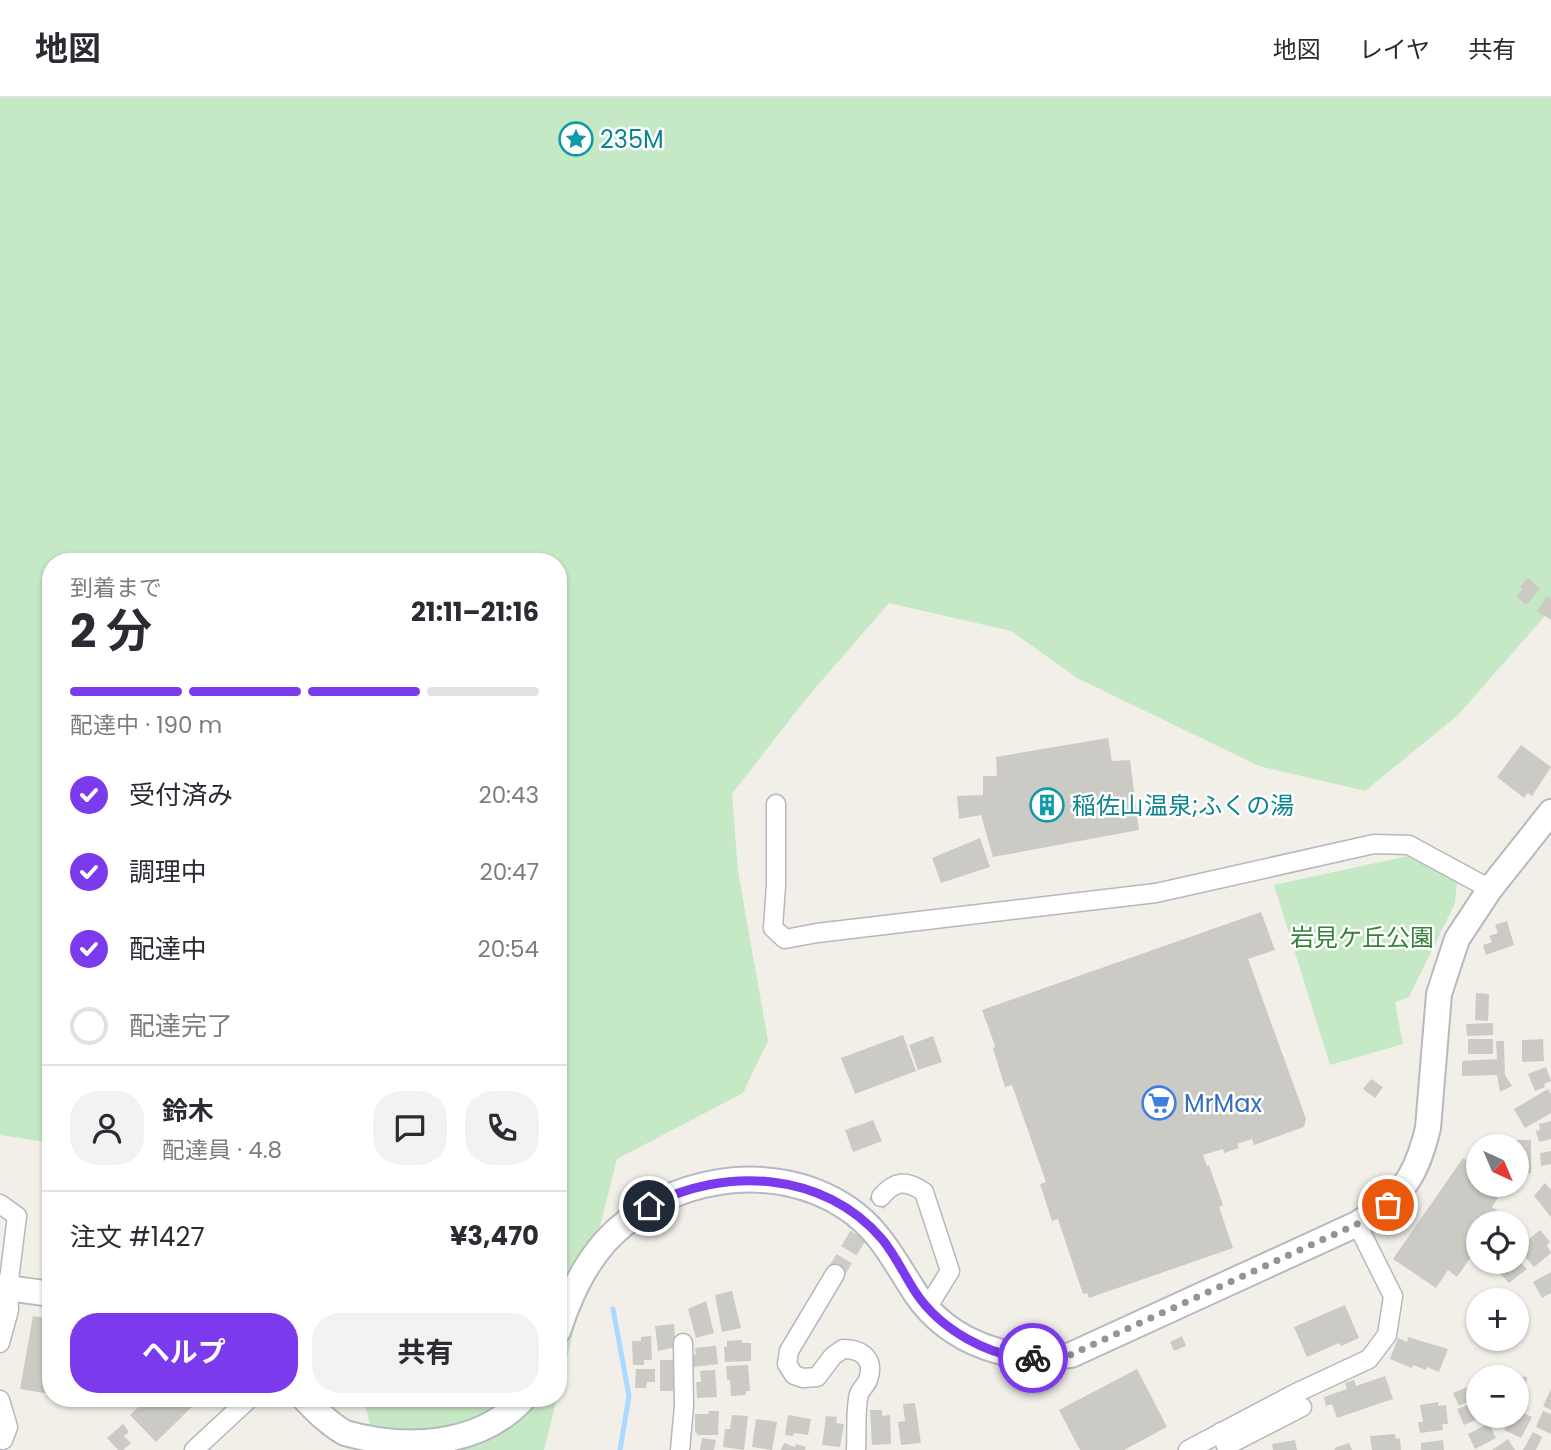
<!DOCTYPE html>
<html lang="ja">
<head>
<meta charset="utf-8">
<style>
  body { margin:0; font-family:Poppins,"Noto Sans JP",sans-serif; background:#f2f2f3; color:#2b2b33; height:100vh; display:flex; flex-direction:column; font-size:26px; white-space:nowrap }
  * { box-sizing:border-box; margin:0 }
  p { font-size:23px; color:#7c7c81 }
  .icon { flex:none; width:38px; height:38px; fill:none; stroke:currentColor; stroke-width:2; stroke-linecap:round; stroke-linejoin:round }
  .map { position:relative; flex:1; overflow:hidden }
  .details { position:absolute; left:42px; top:455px; width:525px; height:854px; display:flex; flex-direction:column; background:#fff; border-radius:28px; box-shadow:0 2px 5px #0004 }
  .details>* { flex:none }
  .needle { width:46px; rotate:136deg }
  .fabs { position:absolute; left:1466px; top:1036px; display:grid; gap:14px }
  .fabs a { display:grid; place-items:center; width:63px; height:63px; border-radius:50%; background:#fff; box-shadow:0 2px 5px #0004; font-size:35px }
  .pin { position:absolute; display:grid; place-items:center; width:60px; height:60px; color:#fff; margin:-30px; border:4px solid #fff; border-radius:50%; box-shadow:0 2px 7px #0007 }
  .courier { position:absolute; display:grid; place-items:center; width:70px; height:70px; margin:-35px; border:5px solid #7c3aed; border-radius:50%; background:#fff; color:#222; box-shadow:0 2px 9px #0007 }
  .overview em { font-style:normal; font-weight:700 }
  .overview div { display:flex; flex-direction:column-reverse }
  .overview { display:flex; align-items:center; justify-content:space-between; height:119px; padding:0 28px }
  h1 { font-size:46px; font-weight:700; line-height:52px }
  .bar { display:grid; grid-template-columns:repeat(4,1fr); gap:10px 7px; align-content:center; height:84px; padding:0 28px }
  .bar i { height:9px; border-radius:5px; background:#e1e1e2 }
  .bar .on { background:#7c3aed }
  .bar p { grid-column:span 4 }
  .line { display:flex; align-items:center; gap:18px; padding:0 28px; border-top:2px solid #e1e1e2 }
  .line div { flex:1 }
  .round { display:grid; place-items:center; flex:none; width:74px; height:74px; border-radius:28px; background:#f2f2f3 }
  ol { padding:0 28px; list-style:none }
  li { display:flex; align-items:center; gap:21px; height:77px }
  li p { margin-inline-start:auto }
  li .icon { padding:7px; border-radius:50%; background:#7c3aed; color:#fff; stroke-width:4 }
  li:last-child { color:#7c7c81 }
  li i { width:38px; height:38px; border:4px solid #e1e1e2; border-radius:50% }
  .primary-button { display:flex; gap:14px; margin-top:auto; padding:14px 28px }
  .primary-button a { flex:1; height:80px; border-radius:28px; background:#7c3aed; color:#fff; font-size:28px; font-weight:700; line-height:80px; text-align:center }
  .primary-button a+a { background:#f2f2f3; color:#2b2b33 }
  header { display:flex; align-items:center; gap:42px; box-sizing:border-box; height:98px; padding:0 35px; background:#fff; border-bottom:2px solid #e1e1e2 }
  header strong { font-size:33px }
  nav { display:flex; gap:38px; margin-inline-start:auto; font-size:24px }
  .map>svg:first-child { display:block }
  .green { fill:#c5e8c5 }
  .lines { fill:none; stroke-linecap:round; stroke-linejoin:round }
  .stream { stroke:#aadaff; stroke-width:5 }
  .building { fill:#cccac5 }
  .street-tunnel { stroke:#ccccc8; stroke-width:18; stroke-dasharray:18 9; stroke-linecap:butt }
  .street-casing { stroke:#b5b8bc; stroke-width:21 }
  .secondary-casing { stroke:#b6babf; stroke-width:28 }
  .street { stroke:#fff; stroke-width:18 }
  .secondary { stroke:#fff; stroke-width:24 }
  .done { stroke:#929495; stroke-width:7; stroke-dasharray:0 12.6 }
  .route { stroke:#7c3aed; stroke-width:9 }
  .labels { text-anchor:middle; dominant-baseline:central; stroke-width:5; stroke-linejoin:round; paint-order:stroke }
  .culture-label { font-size:24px; fill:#0d838f; stroke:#fff; text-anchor:start }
  .park-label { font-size:24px; fill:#348238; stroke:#fff }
  .shop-label { font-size:24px; fill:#366cbe; stroke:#fff; text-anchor:start }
</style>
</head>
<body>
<header>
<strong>地図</strong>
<nav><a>地図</a><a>レイヤ</a><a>共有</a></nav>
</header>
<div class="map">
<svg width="1551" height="1352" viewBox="0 0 1551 1352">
  <rect width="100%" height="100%" fill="#f1efe8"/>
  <g class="green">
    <path d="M0 0H1551V511L1458 617 1365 693 1259 668 1077 580 1011 533 889 505 805 602 732 696 738 773 768 943 743 995 617 1061 558 1295V464H51V1045L0 1037Z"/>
    <path d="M1408 758 1457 785 1455 805 1409 899 1395 904 1403 946 1330 967 1274 787Z"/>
    <path d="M363 1300H557L544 1352H377Z"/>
  </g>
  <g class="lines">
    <path class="stream" d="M613 1211 629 1298 620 1352"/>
  </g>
  <g class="building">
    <path d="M1528 480 1540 491 1526 507 1516 498 1523 491 1520 488Z"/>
    <path d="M1547 498 1551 501V522L1537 513Z"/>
    <path d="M1108 640 1112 663 1130 662 1139 732 993 759 981 717 959 721 957 698 983 697V678H997L996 659Z"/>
    <path d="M1521 647 1551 669 1532 698 1528 695 1524 700 1497 679Z"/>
    <path d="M980 740 990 769 941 785 932 760Z"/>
    <path d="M1261 814 1275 852 1248 861 1306 1021 1304 1029 1254 1047 1252 1041 1237 1046 1239 1050 1224 1055 1223 1051 1203 1057 1207 1068 1209 1067 1223 1107 1219 1109 1233 1150 1089 1200 1087 1195 1083 1196 1058 1121 1052 1123 1040 1086 1046 1084 1012 987 1005 989 993 951 995 948 982 912Z"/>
    <path d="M1507 823 1514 847 1486 857 1483 847 1492 844 1489 838 1498 835 1495 827Z"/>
    <path d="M1476 895 1489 896 1488 923 1475 922Z"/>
    <path d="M1493 925V937L1467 938 1466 926Z"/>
    <path d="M903 937 916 973 855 996 841 960Z"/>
    <path d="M933 938 942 964 918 972 909 947Z"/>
    <rect x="1468" y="941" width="25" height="15"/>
    <path d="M1543 941 1544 963 1522 964V942Z"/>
    <path d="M1496 943H1504L1505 977 1512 988 1500 994 1497 977 1462 978V963L1497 961Z"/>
    <path d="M1546 969 1551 983 1544 986 1545 989 1535 993 1528 976Z"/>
    <path d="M1371 981 1383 989 1375 1000 1363 991Z"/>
    <path d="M1548 991 1551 996V1015L1525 1030 1514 1011Z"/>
    <path d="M873 1022 882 1043 853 1054 845 1032Z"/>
    <path d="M1551 1023V1041L1539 1044 1536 1033 1540 1032 1539 1026Z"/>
    <path d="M1517 1042H1531V1075H1519Z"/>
    <path d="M1551 1053V1066L1541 1068 1540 1055Z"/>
    <path d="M1463 1060 1479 1070V1087L1505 1088 1492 1109 1501 1115 1494 1125H1479V1147L1457 1179 1448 1172 1436 1190 1393 1161Z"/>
    <path d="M1545 1085 1551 1092V1119L1534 1098Z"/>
    <path d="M1540 1132 1550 1144 1547 1147 1551 1155 1534 1169 1524 1158 1522 1160 1517 1151Z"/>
    <path d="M1517 1161 1527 1171 1509 1185 1498 1173 1507 1164H1517Z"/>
    <path d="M1551 1174V1195L1542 1200 1533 1184Z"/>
    <path d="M732 1193 741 1230 722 1234 715 1197Z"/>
    <path d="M706 1203 714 1235 696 1240 688 1211Z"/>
    <path d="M1345 1207 1359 1240 1341 1248 1339 1245 1307 1259 1294 1229Z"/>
    <path d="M33 1218 51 1221 50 1296 20 1291Z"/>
    <path d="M674 1226 676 1249 658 1253 655 1228Z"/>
    <path d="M651 1238 652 1262H644V1267H633L632 1243H641V1239Z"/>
    <path d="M1182 1238 1186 1248 1174 1253 1170 1244Z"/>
    <path d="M1408 1239 1448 1251 1439 1274 1427 1269 1426 1272 1413 1267 1412 1270 1390 1261 1398 1240 1407 1244Z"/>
    <path d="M742 1242V1245H751V1263L725 1264 724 1249H727V1243Z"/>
    <path d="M716 1248 718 1266 693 1269 692 1257 696 1256 695 1250Z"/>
    <path d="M660 1262H678V1285L673 1286V1293H660Z"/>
    <path d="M748 1267 750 1293H746V1297L731 1298 730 1282H727L726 1268Z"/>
    <path d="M1487 1269 1492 1273 1490 1276 1493 1279H1479V1300L1470 1291 1477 1284 1475 1281Z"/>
    <path d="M636 1271H655V1284H647L646 1290H635Z"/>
    <path d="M1137 1271 1167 1329 1124 1352H1080L1059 1312Z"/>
    <path d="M715 1272 717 1299 697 1300 696 1284H701L700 1273Z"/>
    <path d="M1385 1278 1393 1301 1337 1320 1332 1306 1326 1308 1324 1299 1347 1291 1345 1285 1354 1282 1356 1288Z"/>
    <path d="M1517 1278 1527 1279 1525 1302 1517 1301Z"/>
    <path d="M1467 1289 1472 1302 1459 1308 1453 1295Z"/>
    <path d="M1551 1291V1312L1543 1308Z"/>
    <path d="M148 1300H201L156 1344 130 1317Z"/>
    <path d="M1477 1303 1479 1318H1485L1464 1327 1457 1311Z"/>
    <path d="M1438 1304 1439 1308 1446 1307 1448 1326H1442L1443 1332 1420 1335 1418 1324H1423L1420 1307Z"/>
    <path d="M915 1305 921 1345 901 1347 898 1324 905 1323 903 1306Z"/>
    <path d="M870 1312H882V1318L890 1317 891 1346 872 1347Z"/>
    <path d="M1517 1312 1532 1319 1521 1340 1504 1332 1512 1318H1517Z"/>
    <path d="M709 1313H719L718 1337H698L695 1333V1316H708Z"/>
    <path d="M1543 1313 1551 1316V1336L1536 1329Z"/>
    <path d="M732 1317 748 1318 744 1352 723 1349 725 1331H730Z"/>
    <path d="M788 1317 811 1321 808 1337 794 1335 793 1338 785 1337Z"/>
    <path d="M826 1318 837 1319 836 1325 844 1326 840 1349 822 1347Z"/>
    <path d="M756 1321 777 1324 772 1352 752 1349Z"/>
    <path d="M1489 1325 1496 1340 1475 1351 1468 1336Z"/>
    <path d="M123 1326 129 1334 124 1338 131 1345 123 1352H118L107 1340Z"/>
    <path d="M1533 1334 1542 1339 1536 1352H1523Z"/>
    <path d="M1395 1336 1396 1341 1400 1340 1401 1352H1372L1370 1338Z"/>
    <path d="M702 1340 716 1342 714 1352H700Z"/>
    <path d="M1508 1341 1515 1352H1492Z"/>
    <path d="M1295 1342 1297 1352H1273L1272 1346Z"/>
    <path d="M1443 1342 1444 1352H1421V1345Z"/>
    <path d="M784 1345 795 1349 796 1346 806 1349 805 1352H781Z"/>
    <path d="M1349 1345 1352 1352H1335L1334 1350Z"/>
  </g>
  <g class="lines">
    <path class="street-tunnel" d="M835 1176 881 1099"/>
    <defs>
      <g id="street">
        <path d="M776 706V787L773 830 785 841 817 835 1156 795 1374 746 1409 747 1490 791"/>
        <path d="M881 1099C895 1082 906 1082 924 1094L950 1173 927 1210"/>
        <path d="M0 1106 17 1118 8 1190 9 1212 0 1245"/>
        <path d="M835 1176 789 1253 787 1266 794 1277 803 1280 817 1279 833 1258 843 1251C863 1251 875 1262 868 1282 866 1287 861 1291 859 1296 855 1311 857 1336 856 1352"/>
        <path d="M0 1302 8 1329 3 1342"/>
        <path d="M1221 1334 1226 1348 1302 1309"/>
        <path d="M194 1352 250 1300"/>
        <path d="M680 1352 684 1308 683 1245"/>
        <path d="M1188 1352 1296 1295 1369 1261 1387 1237 1393 1198 1357 1126"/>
      </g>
      <g id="secondary">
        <path d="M0 1189 51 1196"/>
        <path d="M558 1233C569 1201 582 1170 605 1144 664 1079 772 1060 847 1110 880 1132 895 1164 916 1196 950 1246 1013 1266 1071 1257L1357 1126C1402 1097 1415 1083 1428 1030L1439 896 1457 841 1490 791 1551 714"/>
        <path d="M304 1300C317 1314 329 1326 345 1335 405 1352 480 1349 524 1300"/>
      </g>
    </defs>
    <use href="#street" class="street-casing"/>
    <use href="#secondary" class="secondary-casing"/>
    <use href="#street" class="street"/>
    <use href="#secondary" class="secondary"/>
  </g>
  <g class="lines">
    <path class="done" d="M1033 1260 1070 1257 1357 1126 1388 1107"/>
    <path class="route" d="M649 1108C724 1068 824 1073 882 1141 896 1158 904 1177 916 1195 940 1231 990 1260 1033 1260"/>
  </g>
  <defs>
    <symbol id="sight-ring" viewBox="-11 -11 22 22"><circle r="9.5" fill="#fff" stroke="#0f9aa8" stroke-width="1.5"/><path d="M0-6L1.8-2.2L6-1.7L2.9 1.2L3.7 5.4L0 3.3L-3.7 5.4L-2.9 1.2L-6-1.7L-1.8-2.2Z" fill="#0f9aa8"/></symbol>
    <symbol id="building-ring" viewBox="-11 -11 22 22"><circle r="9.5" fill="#fff" stroke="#0f9aa8" stroke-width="1.5"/><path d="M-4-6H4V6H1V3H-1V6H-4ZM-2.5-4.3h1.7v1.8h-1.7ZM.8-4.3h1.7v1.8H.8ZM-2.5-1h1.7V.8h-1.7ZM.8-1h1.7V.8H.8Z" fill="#0f9aa8"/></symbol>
    <symbol id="supermarket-ring" viewBox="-11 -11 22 22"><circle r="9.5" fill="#fff" stroke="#3f7fe0" stroke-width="1.5"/><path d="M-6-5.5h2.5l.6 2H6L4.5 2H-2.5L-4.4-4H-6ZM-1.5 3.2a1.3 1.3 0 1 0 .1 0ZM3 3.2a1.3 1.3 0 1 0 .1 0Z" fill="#3f7fe0"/></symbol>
  </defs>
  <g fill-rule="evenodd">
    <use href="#sight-ring" x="557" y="22" width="38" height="38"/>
    <use href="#building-ring" x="1028" y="688" width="38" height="38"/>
    <use href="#supermarket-ring" x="1140" y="986" width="38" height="38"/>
  </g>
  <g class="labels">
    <g class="culture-label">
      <text x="600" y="41">235M</text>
      <text x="1072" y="707">稲佐山温泉;ふくの湯</text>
    </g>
    <g class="park-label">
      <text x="1362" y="839">岩見ケ丘公園</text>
    </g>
    <g class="shop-label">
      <text x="1184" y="1005">MrMax</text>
    </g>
  </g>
</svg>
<div class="fabs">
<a><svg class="needle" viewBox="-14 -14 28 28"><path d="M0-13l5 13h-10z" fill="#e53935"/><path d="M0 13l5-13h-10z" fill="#7c7c81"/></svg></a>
<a><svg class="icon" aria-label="locate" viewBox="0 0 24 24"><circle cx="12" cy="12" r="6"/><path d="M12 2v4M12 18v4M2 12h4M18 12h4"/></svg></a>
<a>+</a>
<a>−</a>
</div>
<div class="pin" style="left:1388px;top:1107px;background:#ea580c"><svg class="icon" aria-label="bag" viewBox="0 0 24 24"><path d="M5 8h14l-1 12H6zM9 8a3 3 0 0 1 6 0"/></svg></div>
<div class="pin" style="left:649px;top:1108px;background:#1f2937"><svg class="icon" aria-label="home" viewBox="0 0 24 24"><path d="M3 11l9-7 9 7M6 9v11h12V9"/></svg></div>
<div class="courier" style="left:1033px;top:1260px"><svg class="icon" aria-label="bike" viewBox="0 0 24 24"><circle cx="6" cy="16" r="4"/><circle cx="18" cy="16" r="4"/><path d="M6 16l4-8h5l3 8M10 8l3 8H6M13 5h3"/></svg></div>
<section class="details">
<div class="overview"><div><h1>2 分</h1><p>到着まで</p></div><em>21:11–21:16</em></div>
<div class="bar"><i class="on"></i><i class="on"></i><i class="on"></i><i></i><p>配達中 · 190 m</p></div>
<ol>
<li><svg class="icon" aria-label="check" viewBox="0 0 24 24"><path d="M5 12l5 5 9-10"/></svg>受付済み<p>20:43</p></li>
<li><svg class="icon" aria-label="check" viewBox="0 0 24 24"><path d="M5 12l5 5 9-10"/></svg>調理中<p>20:47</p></li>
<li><svg class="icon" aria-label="check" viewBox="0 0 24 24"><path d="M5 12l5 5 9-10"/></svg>配達中<p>20:54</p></li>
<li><i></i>配達完了</li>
</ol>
<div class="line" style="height:126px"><a class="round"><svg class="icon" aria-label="person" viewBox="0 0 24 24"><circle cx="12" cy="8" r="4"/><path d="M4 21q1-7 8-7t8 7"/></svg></a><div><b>鈴木</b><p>配達員 · 4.8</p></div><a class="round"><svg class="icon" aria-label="chat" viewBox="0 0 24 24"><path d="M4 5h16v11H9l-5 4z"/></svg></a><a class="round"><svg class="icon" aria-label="phone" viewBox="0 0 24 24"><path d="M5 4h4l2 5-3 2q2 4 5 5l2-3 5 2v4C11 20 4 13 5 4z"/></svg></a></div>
<div class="line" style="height:91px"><div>注文 #1427</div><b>¥3,470</b></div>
<div class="primary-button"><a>ヘルプ</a><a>共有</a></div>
</section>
</div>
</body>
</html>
